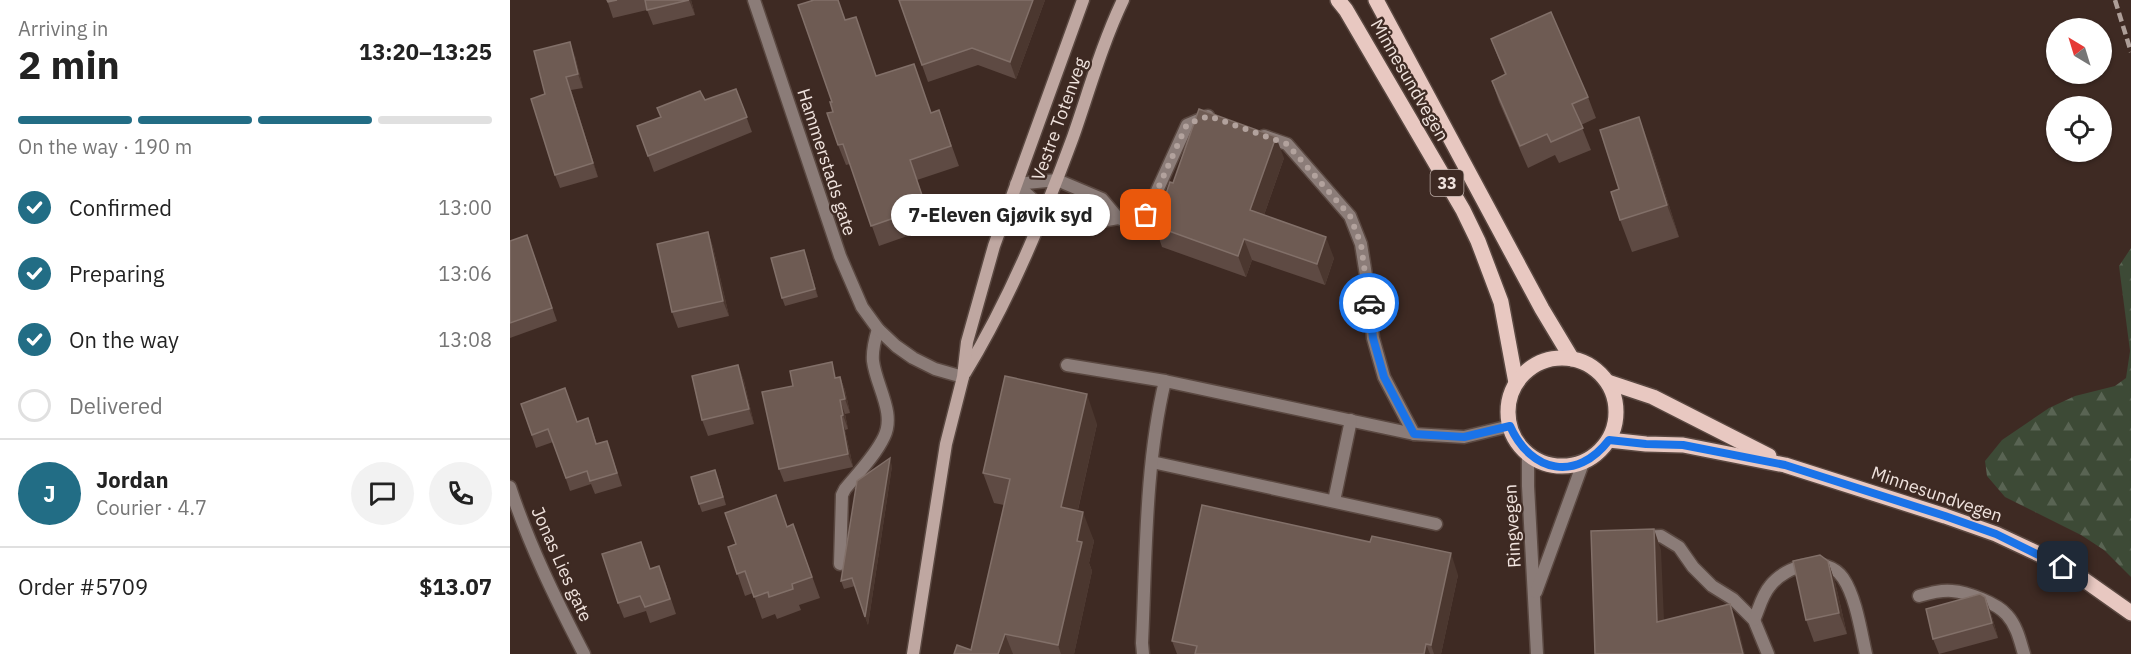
<!DOCTYPE html>
<html lang="en">
<head>
<meta charset="utf-8">
<style>
  body { margin:0; font-family:"IBM Plex Sans",sans-serif; background:#f2f2f2; color:#222; height:100vh; display:flex; flex-direction:column; font-size:22px; white-space:nowrap }
  * { box-sizing:border-box; margin:0 }
  p { font-size:20px; color:#767676 }
  .icon { flex:none; width:33px; height:33px; fill:none; stroke:currentColor; stroke-width:2; stroke-linecap:round; stroke-linejoin:round }
  .map { position:relative; flex:1; overflow:hidden }
  .side { display:flex; flex-direction:column; background:#fff; width:510px }
  .side>* { flex:none }
  .needle { width:39px; rotate:322deg }
  .fabs { position:absolute; left:1536px; top:18px; display:grid; gap:12px }
  .fabs a { display:grid; place-items:center; width:66px; height:66px; border-radius:50%; background:#fff; box-shadow:0 2px 4px #0004; font-size:30px }
  .pin { position:absolute; display:grid; place-items:center; width:51px; height:51px; color:#fff; margin:-26px; border-radius:12px; box-shadow:0 3px 9px #0006 }
  .courier { position:absolute; display:grid; place-items:center; width:60px; height:60px; margin:-30px; border:4px solid #1a73e8; border-radius:50%; background:#fff; color:#222; box-shadow:0 2px 8px #0007 }
  .bubble { position:absolute; height:42px; border-radius:21px; background:#fff; box-shadow:0 2px 4px #0004; font-size:20px; font-weight:800; line-height:42px; text-align:center }
  .summary em { font-style:normal; font-weight:800 }
  .summary div { display:flex; flex-direction:column-reverse }
  .summary { display:flex; align-items:center; justify-content:space-between; height:102px; padding:0 18px }
  h1 { font-size:39px; font-weight:800; line-height:45px }
  .bar { display:grid; grid-template-columns:repeat(4,1fr); gap:9px 6px; align-content:center; height:72px; padding:0 18px }
  .bar i { height:8px; border-radius:4px; background:#e0e0e0 }
  .bar .active { background:#226d85 }
  .bar p { grid-column:span 4 }
  .line { display:flex; align-items:center; gap:15px; padding:0 18px; border-top:2px solid #e0e0e0 }
  .line div { flex:1 }
  .round { display:grid; place-items:center; flex:none; width:63px; height:63px; border-radius:32px; background:#f2f2f2 }
  ol { padding:0 18px; list-style:none }
  li { display:flex; align-items:center; gap:18px; height:66px }
  li p { margin-inline-start:auto }
  li .icon { padding:6px; border-radius:50%; background:#226d85; color:#fff; stroke-width:4 }
  li:last-child { color:#767676 }
  li i { width:33px; height:33px; border:3px solid #e0e0e0; border-radius:50% }
  main { display:flex; flex:1; min-height:0 }
  .map>svg:first-child { display:block }
  .forest { fill:url(#forest-firs) }
  .lines { fill:none; stroke-linecap:round; stroke-linejoin:round }
  .lane-casing { stroke:#5a4841; stroke-width:15 }
  .street-casing { stroke:#5a4841; stroke-width:15 }
  .secondary-casing { stroke:#5a4841; stroke-width:15 }
  .primary-casing { stroke:#5a4841; stroke-width:18 }
  .lane { stroke:#8b7c78; stroke-width:12 }
  .street { stroke:#8b7c78; stroke-width:12 }
  .secondary { stroke:#bfa7a1; stroke-width:12 }
  .primary { stroke:#e8c8c1; stroke-width:15 }
  .rail { stroke:#ad9e98; stroke-width:4.5; stroke-dasharray:9 4.5; stroke-linecap:butt }
  .wall { fill:#5e4a43 }
  .shaded-wall { fill:#4b372f }
  .building { fill:#6e5b53; stroke:#827069; stroke-width:1.5 }
  .done { stroke:#b2a29d; stroke-width:6; stroke-dasharray:0 10.8 }
  .route { stroke:#1a73e8; stroke-width:8 }
  .labels { text-anchor:middle; dominant-baseline:central; stroke-width:4.5; stroke-linejoin:round; paint-order:stroke }
  .shield { fill:#3e2a23; stroke:#bbaca6; stroke-width:1.5 }
  .shield-label { font-size:16px; font-weight:bold; fill:#f0e3de }
  .street-label { font-size:18px; fill:#f0e3de; stroke:#3e2a23 }
</style>
</head>
<body>
<main>
<section class="side">
<div class="summary"><div><h1>2 min</h1><p>Arriving in</p></div><em>13:20–13:25</em></div>
<div class="bar"><i class="active"></i><i class="active"></i><i class="active"></i><i></i><p>On the way · 190 m</p></div>
<ol>
<li><svg class="icon" aria-label="check" viewBox="0 0 24 24"><path d="M5 12l5 5 9-10"/></svg>Confirmed<p>13:00</p></li>
<li><svg class="icon" aria-label="check" viewBox="0 0 24 24"><path d="M5 12l5 5 9-10"/></svg>Preparing<p>13:06</p></li>
<li><svg class="icon" aria-label="check" viewBox="0 0 24 24"><path d="M5 12l5 5 9-10"/></svg>On the way<p>13:08</p></li>
<li><i></i>Delivered</li>
</ol>
<div class="line" style="height:108px"><b class="round" style="background:#226d85;color:#fff">J</b><div><b>Jordan</b><p>Courier · 4.7</p></div><a class="round"><svg class="icon" aria-label="chat" viewBox="0 0 24 24"><path d="M4 5h16v11H9l-5 4z"/></svg></a><a class="round"><svg class="icon" aria-label="phone" viewBox="0 0 24 24"><path d="M5 4h4l2 5-3 2q2 4 5 5l2-3 5 2v4C11 20 4 13 5 4z"/></svg></a></div>
<div class="line" style="height:78px"><div>Order #5709</div><b>$13.07</b></div>
</section>
<div class="map">
<svg width="1621" height="654" viewBox="0 0 1621 654">
  <defs>
    <pattern id="forest-firs" width="22" height="20" patternUnits="userSpaceOnUse" patternTransform="scale(1.5)"><rect width="22" height="20" fill="#3d4a36"/><path d="M5 1l3.5 6h-7zM16 11l3.5 6h-7z" fill="#596453"/></pattern>
  </defs>
  <rect width="100%" height="100%" fill="#3e2a23"/>
  <path class="forest" d="M1621 248V577L1594 550 1571 535 1495 497 1477 476 1475 461 1492 440 1539 408 1565 396 1605 386 1616 378 1620 351 1609 266Z"/>
  <g class="lines">
    <defs>
      <g id="lane">
        <path d="M754 136 777 144 840 216 851 244 858 288 863 338 874 377 904 434"/>
        <path d="M506 184 535 211 580 223 608 218 624 224 636 215 677 125 698 116"/>
        <path d="M506 184 547 180 592 199 608 218"/>
        <path d="M557 365 655 381 904 434 954 437 1000 426"/>
        <path d="M642 462 926 524"/>
        <path d="M824 501 841 420"/>
        <path d="M1130 537 1151 536 1169 547 1183 567 1202 586 1223 599 1244 620 1258 654"/>
        <path d="M330 564 332 495 335 489C348 473 365 456 374 437 386 413 366 386 363 361 362 351 365 339 368 329"/>
        <path d="M1409 596C1420 593 1430 590 1442 591 1457 592 1487 603 1497 615 1507 626 1510 641 1514 654"/>
        <path d="M1244 620C1249 609 1252 595 1260 586 1276 565 1316 554 1333 578 1346 597 1351 632 1356 654"/>
        <path d="M633 654 632 643C636 557 635 464 655 381"/>
      </g>
      <g id="street">
        <path d="M244 0 330 256 352 307 368 329 386 346 403 358 425 369 453 377"/>
        <path d="M1018 454V486L1027 654"/>
        <path d="M0 487C19 545 46 600 74 654"/>
        <path d="M1026 592 1073 463"/>
      </g>
      <g id="secondary">
        <path d="M455 373C500 299 533 218 563 137 579 91 592 44 613 0"/>
        <path d="M403 654 436 444 453 377 457 342 484 246 573 0"/>
      </g>
      <g id="primary">
        <path d="M828 0 836 10 953 210 968 241 991 302 1006 383"/>
        <path d="M866 0 1032 309 1062 359"/>
        <circle cx="1052" cy="412" r="54"/>
        <path d="M1098 382 1143 397 1259 456"/>
        <path d="M1099 440 1136 444 1173 445 1275 465 1435 516 1486 534 1533 556 1573 579 1621 613"/>
      </g>
    </defs>
    <use href="#lane" class="lane-casing"/>
    <use href="#street" class="street-casing"/>
    <use href="#secondary" class="secondary-casing"/>
    <use href="#primary" class="primary-casing"/>
    <use href="#lane" class="lane"/>
    <use href="#street" class="street"/>
    <use href="#secondary" class="secondary"/>
    <use href="#primary" class="primary"/>
    <path class="rail" d="M1605 0 1621 52"/>
  </g>
  <g class="wall">
    <path d="M97 0H181L185 15 143 25 137 10 103 18Z"/>
    <path d="M389 0H535L506 79 468 65 418 82Z"/>
    <path d="M335 20 367 76 421 113 429 110 449 166 407 180 423 227 369 246 340 164 336 165 328 145 323 112 322 102Z"/>
    <path d="M981 39 1078 97 1086 118 1071 125 1081 150 1049 163 1045 155 1018 168 989 102 982 81 995 75Z"/>
    <path d="M65 56 73 88 61 90 88 177 50 188 45 175 35 94Z"/>
    <path d="M226 89 242 132 144 172 127 126Z"/>
    <path d="M1141 149 1169 237 1122 252 1110 220 1109 189Z"/>
    <path d="M774 158 754 215 824 258 815 285 742 260 736 277 652 247 645 226 663 183Z"/>
    <path d="M198 232 203 247 219 316 168 328 162 312Z"/>
    <path d="M17 235 47 321 0 338V241Z"/>
    <path d="M297 258 308 297 275 306 272 298Z"/>
    <path d="M228 365 234 381 244 424 198 436 192 420Z"/>
    <path d="M327 377H330L335 390 340 413 335 414 338 429 335 430 343 467 274 482 269 469Z"/>
    <path d="M11 404 67 422 78 418 87 444 97 441 112 486 85 494 81 484 60 491 43 442 26 448Z"/>
    <path d="M587 424 568 510 584 541 579 563 582 571 564 654H444L461 650 494 505 484 503 473 473Z"/>
    <path d="M382 466 358 625 345 586 334 589 331 581Z"/>
    <path d="M208 478 216 505 192 512 189 504Z"/>
    <path d="M283 524 310 598 289 605 291 610 267 619 265 614 252 619 243 593 235 596 218 547Z"/>
    <path d="M1318 561 1325 582 1337 634 1304 642 1296 620Z"/>
    <path d="M948 575 931 654H667L662 641Z"/>
    <path d="M155 581 166 614 140 623 136 611 114 618 108 603Z"/>
    <path d="M1481 613 1488 638 1429 654 1423 639Z"/>
  </g>
  <g class="shaded-wall">
    <path d="M179 0H181L185 15Z"/>
    <path d="M523 0H535L506 79 500 62Z"/>
    <path d="M60 42 65 56 73 88 68 74Z"/>
    <path d="M56 77 61 90 88 177 83 163Z"/>
    <path d="M1129 117 1141 149 1169 237 1157 205Z"/>
    <path d="M766 137 774 158 748 232 740 210Z"/>
    <path d="M198 232 203 247 219 316 213 301Z"/>
    <path d="M816 237 824 258 815 285 807 264Z"/>
    <path d="M734 239 742 260 736 277 728 256Z"/>
    <path d="M294 250 297 258 308 297 305 289Z"/>
    <path d="M228 365 234 381 244 424 239 409Z"/>
    <path d="M330 377 335 390 340 413 335 399Z"/>
    <path d="M577 394 587 424 562 536 551 507Z"/>
    <path d="M330 400 335 414 338 429 333 415Z"/>
    <path d="M331 416 335 430 343 467 338 454Z"/>
    <path d="M380 458 382 466 358 625 355 617Z"/>
    <path d="M573 512 584 541 579 563 582 571 564 654H551L548 645 567 541Z"/>
    <path d="M1144 529 1151 550 1155 644 1147 622Z"/>
    <path d="M941 553 948 575 931 654H924L921 645Z"/>
    <path d="M1318 561 1325 582 1337 634 1329 613Z"/>
    <path d="M1475 597 1481 613 1488 638 1482 623Z"/>
    <path d="M1220 604 1228 626 1235 654H1233Z"/>
    <path d="M495 634 503 654H488Z"/>
    <path d="M916 644 920 654H914Z"/>
  </g>
  <g class="building">
    <path d="M97 0H107L98 2Z"/>
    <path d="M135 0H179L137 10Z"/>
    <path d="M304 0H328L335 20 346 17 366 76 404 64 421 113 429 110 441 146 400 160 416 207 361 226 333 144 328 145 317 113 323 112 320 102H322L288 5Z"/>
    <path d="M389 0H523L500 62 462 48 412 65Z"/>
    <path d="M1041 12 1078 97 1062 104 1073 128 1041 142 1037 134 1010 146 982 81 996 74 981 39Z"/>
    <path d="M60 42 68 74 56 77 83 163 45 175 21 99 35 94 24 51Z"/>
    <path d="M226 89 237 117 138 156 127 126 151 117 147 108 190 91 195 100Z"/>
    <path d="M689 109 766 137 740 210 816 237 807 264 734 239 728 256 645 226 660 182 663 183Z"/>
    <path d="M1129 117 1157 205 1110 220 1101 192 1109 189 1090 130Z"/>
    <path d="M198 232 213 301 162 312 147 244Z"/>
    <path d="M17 235 42 308 0 323V241Z"/>
    <path d="M294 250 305 289 272 298 261 258Z"/>
    <path d="M322 362 325 378 330 377 335 399 330 400 333 415 331 416 338 454 269 469 252 392 283 386 280 371Z"/>
    <path d="M228 365 239 409 192 420 182 376Z"/>
    <path d="M495 376 577 394 551 507 573 512 567 541 572 542 548 645 495 634 488 654H444L447 645 461 650 500 479 473 473Z"/>
    <path d="M55 388 67 422 78 418 86 444 97 441 107 473 80 481 77 471 56 478 38 429 22 435 11 404Z"/>
    <path d="M380 458 355 617 342 578 331 581 347 481Z"/>
    <path d="M205 470 213 497 189 504 181 477Z"/>
    <path d="M266 495 277 527 283 524 302 577 282 584 283 589 259 597 258 592 244 597 235 571 227 574 218 547 226 544 215 513Z"/>
    <path d="M692 505 860 542 862 536 941 553 921 645 916 644 914 654H685L687 646 662 641Z"/>
    <path d="M1144 529 1147 622 1220 604 1233 654H1085L1081 531Z"/>
    <path d="M131 542 140 569 149 566 160 599 135 607 130 596 108 603 92 554Z"/>
    <path d="M1310 555 1318 561 1329 613 1296 620 1283 561Z"/>
    <path d="M1470 594 1475 597 1482 623 1423 639 1416 609Z"/>
  </g>
  <g class="lines">
    <path class="done" d="M636 215 677 124 699 116 777 144 840 216 851 244 859 303"/>
    <path class="route" d="M859 303 863 338 874 377 904 434 954 437 1000 426C1021 473 1067 482 1099 440L1136 444 1173 445 1275 465 1435 516 1486 534 1553 567"/>
  </g>
  <g class="labels">
    <rect class="shield" x="920.5" y="170" width="33" height="26" rx="4.5"/>
    <g class="shield-label">
      <text x="937" y="183">33</text>
    </g>
    <g class="street-label">
      <text transform="translate(900 80) rotate(60)">Minnesundvegen</text>
      <text transform="translate(549 119) rotate(-70)">Vestre Totenveg</text>
      <text transform="translate(317 162) rotate(72)">Hammerstads gate</text>
      <text transform="translate(1427 494) rotate(19)">Minnesundvegen</text>
      <text transform="translate(1002 526) rotate(-93)">Ringvegen</text>
      <text transform="translate(52 564) rotate(66)">Jonas Lies gate</text>
    </g>
  </g>
</svg>
<div class="fabs">
<a><svg class="needle" viewBox="-14 -14 28 28"><path d="M0-13l5 13h-10z" fill="#e53935"/><path d="M0 13l5-13h-10z" fill="#767676"/></svg></a>
<a><svg class="icon" aria-label="locate" viewBox="0 0 24 24"><circle cx="12" cy="12" r="6"/><path d="M12 2v4M12 18v4M2 12h4M18 12h4"/></svg></a>
</div>
<div class="pin" style="left:636px;top:215px;background:#ea580c"><svg class="icon" aria-label="bag" viewBox="0 0 24 24"><path d="M5 8h14l-1 12H6zM9 8a3 3 0 0 1 6 0"/></svg></div>
<div class="pin" style="left:1553px;top:567px;background:#1f2937"><svg class="icon" aria-label="home" viewBox="0 0 24 24"><path d="M3 11l9-7 9 7M6 9v11h12V9"/></svg></div>
<div class="courier" style="left:859px;top:303px"><svg class="icon" aria-label="car" viewBox="0 0 24 24"><path d="M5 17H2v-5l4-1 3-4h7l3 4 3 1v5h-3M9 17h6M6 11h13"/><circle cx="7" cy="17" r="2"/><circle cx="17" cy="17" r="2"/></svg></div>
<div class="bubble" style="left:381px;top:194px;width:219px">7-Eleven Gjøvik syd</div>
</div>
</main>
</body>
</html>
